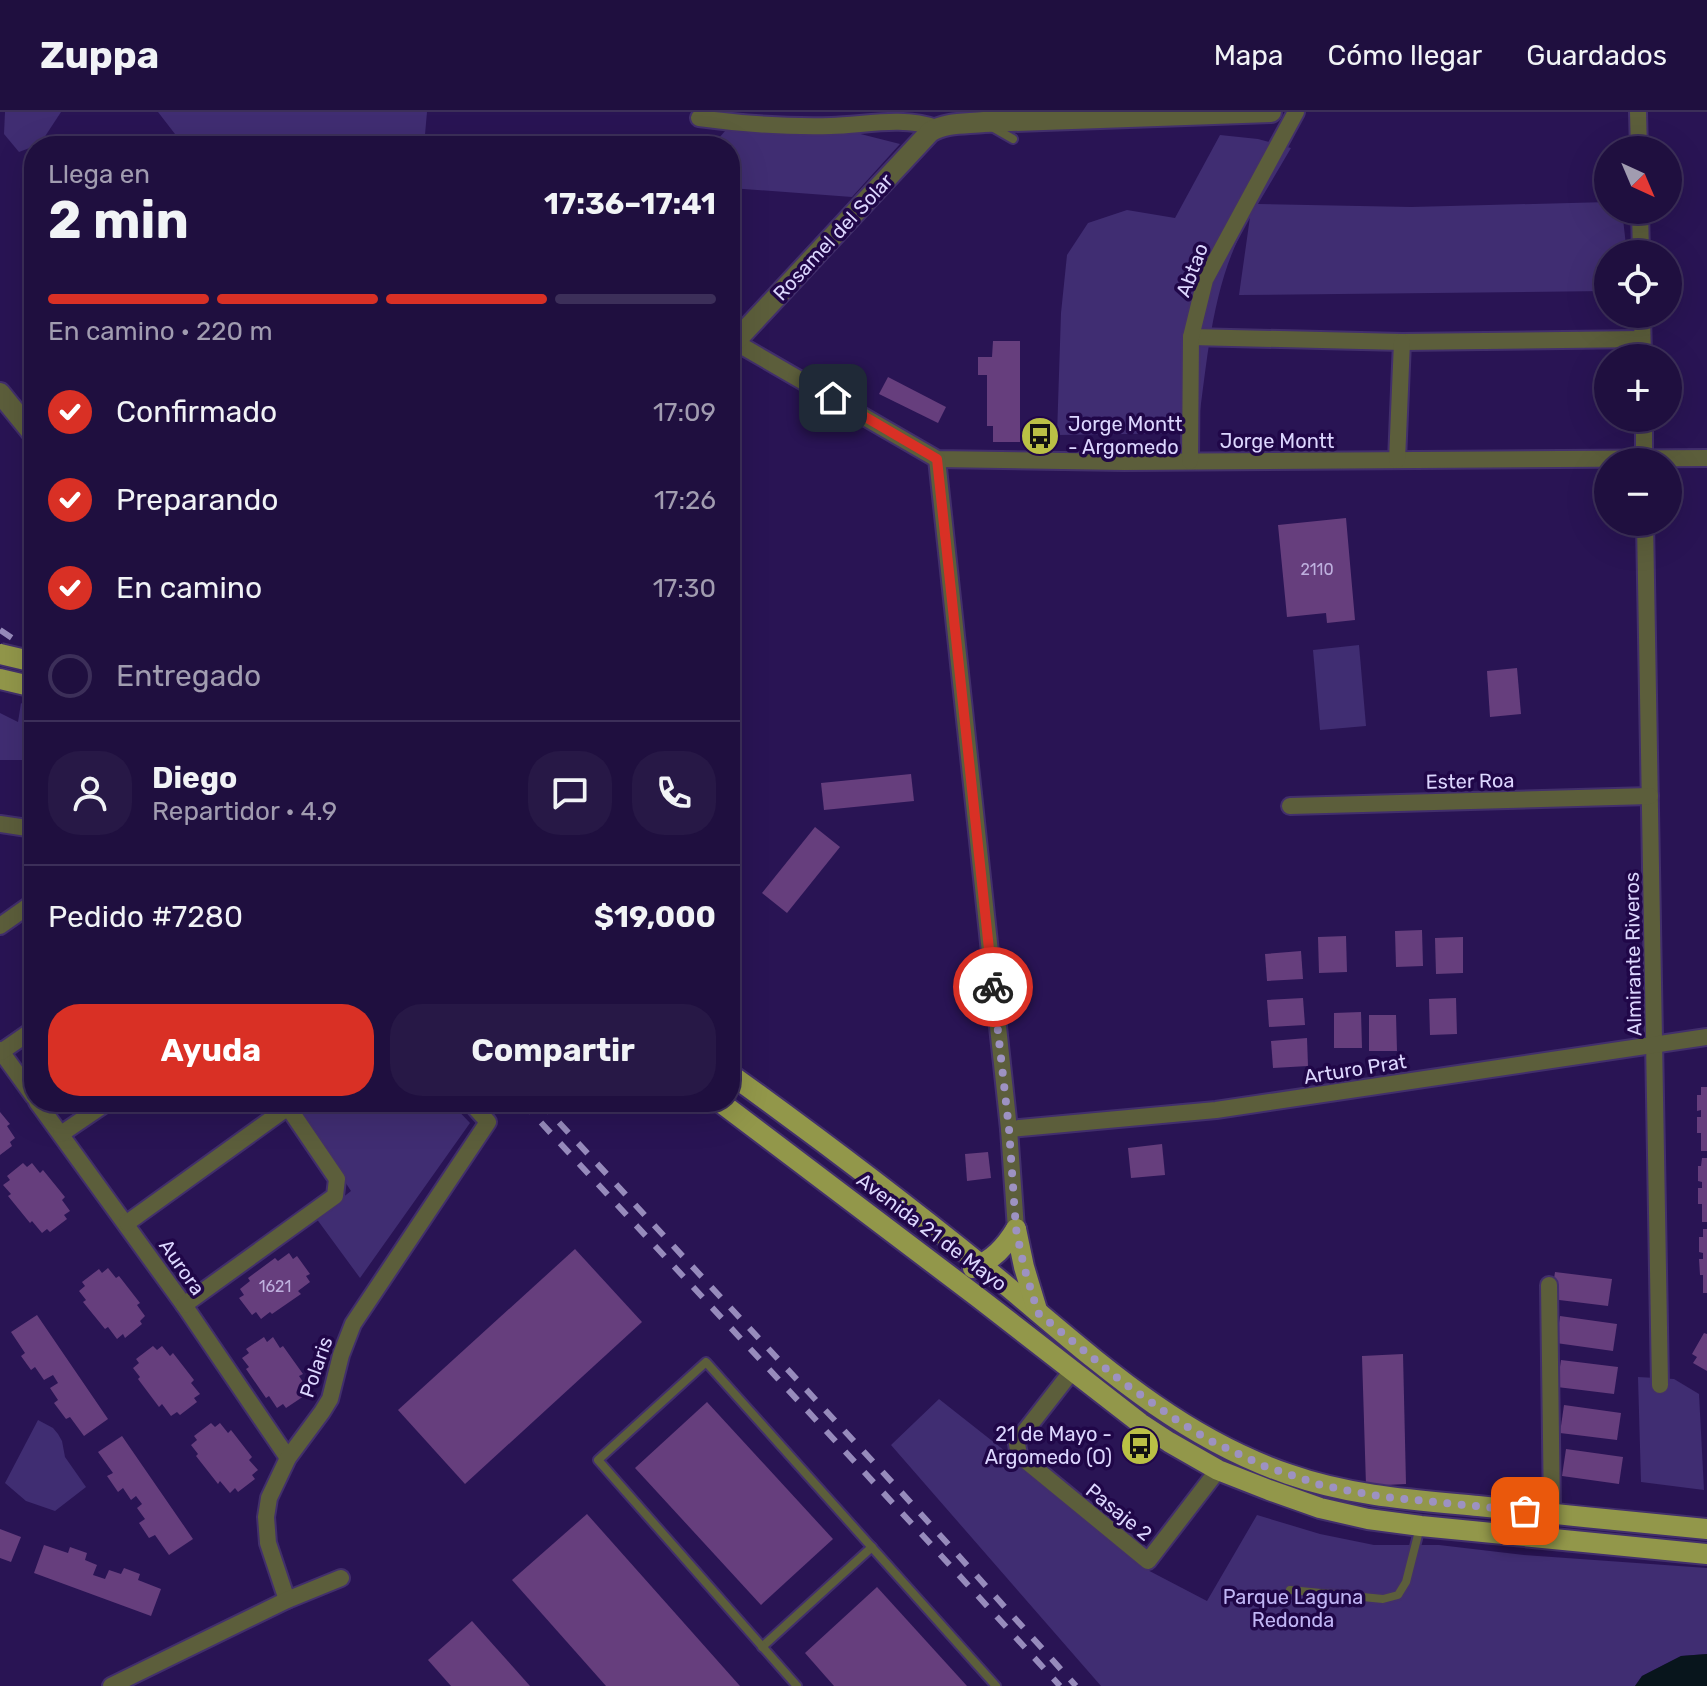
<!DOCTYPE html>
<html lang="es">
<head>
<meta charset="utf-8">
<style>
  body { margin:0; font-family:Rubik,sans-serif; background:#271846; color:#f1f3f6; height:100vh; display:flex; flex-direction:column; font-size:30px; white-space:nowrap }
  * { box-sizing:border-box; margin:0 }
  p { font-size:26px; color:#a19cb0 }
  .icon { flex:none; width:44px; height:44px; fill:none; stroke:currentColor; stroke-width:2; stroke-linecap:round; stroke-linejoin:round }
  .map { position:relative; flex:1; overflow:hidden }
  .side { position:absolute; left:24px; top:24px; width:716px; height:976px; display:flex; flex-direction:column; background:#1f0f3f; border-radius:32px; box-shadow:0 8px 32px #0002,0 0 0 2px #3c2f59 }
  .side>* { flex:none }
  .needle { width:52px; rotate:136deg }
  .controls { position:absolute; left:1594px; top:24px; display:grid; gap:16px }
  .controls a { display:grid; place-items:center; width:88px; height:88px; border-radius:50%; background:#1f0f3f; box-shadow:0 8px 32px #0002,0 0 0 2px #3c2f59; font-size:40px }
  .pin { position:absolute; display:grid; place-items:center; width:68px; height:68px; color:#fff; margin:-34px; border-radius:16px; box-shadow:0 4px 12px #0006 }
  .courier { position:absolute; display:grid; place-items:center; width:80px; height:80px; margin:-40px; border:6px solid #d93025; border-radius:50%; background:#fff; color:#222; box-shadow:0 2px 10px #0007 }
  .summary em { font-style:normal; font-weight:700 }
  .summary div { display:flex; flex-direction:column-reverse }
  .summary { display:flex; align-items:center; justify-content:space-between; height:136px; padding:0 24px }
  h1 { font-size:52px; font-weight:700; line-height:60px }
  .bar { display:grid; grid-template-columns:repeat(4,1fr); gap:12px 8px; align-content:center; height:96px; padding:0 24px }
  .bar i { height:10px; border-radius:6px; background:#3c2f59 }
  .bar .current { background:#d93025 }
  .bar p { grid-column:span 4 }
  .line { display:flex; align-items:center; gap:20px; padding:0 24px; border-top:2px solid #3c2f59 }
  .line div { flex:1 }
  .round { display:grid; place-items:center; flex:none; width:84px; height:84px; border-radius:32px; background:#271846 }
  ol { padding:0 24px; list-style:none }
  li { display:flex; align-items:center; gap:24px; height:88px }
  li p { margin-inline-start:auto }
  li .icon { padding:8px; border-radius:50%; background:#d93025; color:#fff; stroke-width:4 }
  li:last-child { color:#a19cb0 }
  li i { width:44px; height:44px; border:4px solid #3c2f59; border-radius:50% }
  .action { display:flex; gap:16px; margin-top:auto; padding:16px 24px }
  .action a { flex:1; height:92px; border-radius:32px; background:#d93025; color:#fff; font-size:32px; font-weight:700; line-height:92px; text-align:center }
  .action a+a { background:#271846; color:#f1f3f6 }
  header { display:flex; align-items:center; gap:48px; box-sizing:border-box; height:112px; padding:0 40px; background:#1f0f3f; border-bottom:2px solid #3c2f59 }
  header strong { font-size:38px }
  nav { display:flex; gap:44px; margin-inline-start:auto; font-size:28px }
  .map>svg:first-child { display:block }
  .green { fill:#402d72 }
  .water { fill:#08151c }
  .building { fill:#663e7d }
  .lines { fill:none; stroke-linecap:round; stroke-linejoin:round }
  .service-casing { stroke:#422f6c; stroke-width:12 }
  .minor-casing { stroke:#422f6c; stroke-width:20 }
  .tertiary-casing { stroke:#422f6c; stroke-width:24 }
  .primary-casing { stroke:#422f6c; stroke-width:24 }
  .service { stroke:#5c5e3b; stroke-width:8 }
  .minor { stroke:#5c5e3b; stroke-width:16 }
  .tertiary { stroke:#5c5e3b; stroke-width:20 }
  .primary { stroke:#92974a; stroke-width:20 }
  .rail { stroke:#978bbc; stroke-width:6; stroke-dasharray:14 14; stroke-linecap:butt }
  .primary-bridge-casing { stroke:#422f6c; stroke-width:24; stroke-linecap:butt }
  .primary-bridge { stroke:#92974a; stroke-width:20 }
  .done { stroke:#9d92c2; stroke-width:8; stroke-dasharray:0 14.4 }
  .route { stroke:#d93025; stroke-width:10 }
  .labels { text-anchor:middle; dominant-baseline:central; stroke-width:7; stroke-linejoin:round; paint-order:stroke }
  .number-label { font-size:16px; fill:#beb0de }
  .street-label { font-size:20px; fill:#dcd6fe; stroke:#200748 }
  .poi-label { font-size:20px; fill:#dcd6fe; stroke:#200748; text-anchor:start }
  .park-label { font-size:20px; fill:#c0b5f4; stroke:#200748 }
</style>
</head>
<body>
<header>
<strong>Zuppa</strong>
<nav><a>Mapa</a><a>Cómo llegar</a><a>Guardados</a></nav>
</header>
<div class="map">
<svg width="1707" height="1574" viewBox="0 0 1707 1574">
  <rect width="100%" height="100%" fill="#291454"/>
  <g class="green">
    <path d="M5 0H61L40 32 19 40 4 22Z"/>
    <path d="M158 0H427L424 34H176L175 22Z"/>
    <path d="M732 11 829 14 900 32 852 85 730 76V34H712Z"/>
    <path d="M1220 23 1258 27 1291 36 1258 92 1411 95 1608 90V98H1622L1627 142H1608V179L1239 183 1250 105C1211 169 1208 248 1197 321L1057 323 1061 201 1067 143 1088 111 1127 98 1175 106Z"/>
    <path d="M1359 533 1366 614 1320 618 1313 538Z"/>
    <path d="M21 591 34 599V648H0V601L18 610Z"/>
    <path d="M322 990H450L470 1011 360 1166 316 1106 351 1079 304 1007 305 1002Z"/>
    <path d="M1638 1265 1674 1267 1699 1282 1704 1378 1641 1370Z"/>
    <path d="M939 1287 1010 1343 1138 1453 1207 1489 1257 1403 1320 1422 1374 1433H1439L1524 1443 1707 1456V1542L1681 1544 1642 1564 1635 1574H1101L891 1333Z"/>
    <path d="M38 1308 53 1316 58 1322 62 1329 65 1345 86 1375 55 1399 26 1389 5 1371Z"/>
  </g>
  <path class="water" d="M1707 1542V1574H1635L1642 1564 1681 1544Z"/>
  <g class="building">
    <path d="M993 229H1020V330H993V314H987V263H978V245H992Z"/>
    <path d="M888 265 946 295 938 311 879 282Z"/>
    <path d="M1346 406 1355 508 1327 511 1326 501 1287 505 1278 413Z"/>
    <path d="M1517 556 1521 602 1490 605 1487 559Z"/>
    <path d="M911 662 914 689 824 698 821 671Z"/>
    <path d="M815 715 840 735 787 801 762 781Z"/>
    <path d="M1422 818 1423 854 1396 855 1395 819Z"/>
    <path d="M1346 824 1347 860 1319 861 1318 825Z"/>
    <path d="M1463 825V861L1436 862 1435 826Z"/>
    <path d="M1301 839 1303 867 1267 869 1265 842Z"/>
    <path d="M1303 886 1305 913 1269 915 1267 888Z"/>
    <path d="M1456 886 1457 922 1430 923 1429 887Z"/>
    <path d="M1361 900 1362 936H1334V901Z"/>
    <path d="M1369 903H1396L1397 939H1369Z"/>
    <path d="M1307 926 1308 954 1273 956 1271 929Z"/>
    <path d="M1701 975H1707V1039H1701V1021H1697V1005H1701V998L1697 999V983H1701Z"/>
    <path d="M0 1000 10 1012 7 1014 15 1026 10 1030 12 1034 0 1043Z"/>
    <path d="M1162 1032 1165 1063 1131 1066 1128 1036Z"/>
    <path d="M988 1040 991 1066 967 1069 965 1042Z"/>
    <path d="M1702 1046H1707V1110H1702V1092H1698V1076H1702V1070L1698 1069V1054H1701Z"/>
    <path d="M23 1051 27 1055 32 1051 40 1061 43 1058 65 1085 62 1088 70 1099 64 1103 67 1107 50 1120 47 1117 42 1121 32 1109 30 1111 8 1084 11 1082 3 1073 10 1068 7 1064Z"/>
    <path d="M1703 1117H1707V1181H1703V1163H1700L1699 1147H1703V1141L1699 1140V1125H1703Z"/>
    <path d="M575 1137 642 1210 465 1372 398 1298Z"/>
    <path d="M289 1141 293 1147 297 1144 310 1162 306 1164 310 1170 298 1179 301 1182 272 1202 270 1200 261 1207 256 1200 252 1203 239 1186 244 1183 240 1177 250 1169 248 1166 275 1146 278 1149Z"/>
    <path d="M108 1156 116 1166 119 1164 140 1191 137 1193 145 1204 140 1209 142 1212 125 1226 123 1222 117 1227 108 1215 105 1217 83 1190 86 1188 79 1179 85 1174 82 1170 99 1157 102 1161Z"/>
    <path d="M1555 1160 1612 1167 1608 1194 1551 1187Z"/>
    <path d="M37 1203 108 1307 84 1324 70 1305 66 1307 54 1291 58 1288 50 1276 58 1271 53 1263 44 1268 35 1255 31 1258 21 1244 25 1241 11 1220Z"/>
    <path d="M1560 1204 1617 1212 1613 1239 1556 1231Z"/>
    <path d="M1704 1221 1707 1222V1259L1693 1251 1697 1245 1692 1242Z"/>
    <path d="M264 1225 267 1230 273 1225 280 1236 283 1234 303 1262 299 1264 307 1276 301 1280 304 1284 286 1296 283 1292 277 1296 269 1284 266 1286 246 1257 249 1255 242 1246 249 1241 246 1237Z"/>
    <path d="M153 1234 157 1238 162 1234 170 1244 173 1241 194 1268 191 1271 200 1282 194 1286 197 1290 180 1303 177 1300 171 1304 162 1292 159 1295 138 1267 140 1265 133 1256 139 1251 136 1247Z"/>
    <path d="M1403 1242 1406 1372 1366 1374 1362 1244Z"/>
    <path d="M1561 1248 1618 1255 1614 1282 1557 1275Z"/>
    <path d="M707 1290 833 1427 761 1493 635 1356Z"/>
    <path d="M1564 1293 1621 1301 1617 1328 1560 1321Z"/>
    <path d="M211 1311 215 1315 220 1311 228 1321 231 1318 252 1345 249 1348 258 1358 252 1363 255 1367 238 1380 235 1376 230 1381 220 1369 218 1372 196 1344 198 1342 191 1333 197 1328 194 1324Z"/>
    <path d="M122 1324 193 1427 169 1443 155 1423 149 1426 139 1411 145 1407 137 1396 142 1392 136 1384 131 1388 123 1376 118 1380 107 1364 113 1361 98 1340Z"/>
    <path d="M1566 1337 1623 1345 1619 1372 1562 1364Z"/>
    <path d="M587 1402 740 1574H606L512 1468Z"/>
    <path d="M0 1417 21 1425 11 1450 0 1446Z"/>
    <path d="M44 1433 68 1441 70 1435 87 1441 85 1448 97 1453 93 1463 105 1467 109 1458 121 1462 124 1456 140 1462 138 1468 161 1477 151 1504 34 1461Z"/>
    <path d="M877 1475 967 1574H834L805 1541Z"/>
    <path d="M472 1509 530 1574H451L428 1548Z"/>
  </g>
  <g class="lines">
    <defs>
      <g id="service">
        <path d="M992 15 1013 27"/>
        <path d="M1290 1478 1383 1487 1398 1483 1406 1470 1420 1415"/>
        <path d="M762 1535 872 1435"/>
        <path d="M797 1574 598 1348 706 1250 996 1574"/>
      </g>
      <g id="minor">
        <path d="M1638 0 1639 38"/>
        <path d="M699 6C742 12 787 15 831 14 866 13 902 4 936 16"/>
        <path d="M1640 98 1641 142"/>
        <path d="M1642 202 1643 246"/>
        <path d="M1191 225 1402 230 1642 227"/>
        <path d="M735 230 937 347 1124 350 1707 346"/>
        <path d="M1644 306V350"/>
        <path d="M937 347 1009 1017 1016 1117"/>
        <path d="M1397 348 1402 230"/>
        <path d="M1190 349 1191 225 1205 168 1296 0"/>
        <path d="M1645 410 1660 1273"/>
        <path d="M1290 694 1650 684"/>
        <path d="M0 712 34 717"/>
        <path d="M0 814 34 790"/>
        <path d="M0 938 34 985"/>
        <path d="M1 940 34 917"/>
        <path d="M37 990 184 1193 288 1346"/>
        <path d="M1009 1017 1216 998 1707 925"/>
        <path d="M61 1022 108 990"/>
        <path d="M127 1111 295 990"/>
        <path d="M1549 1173 1552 1402"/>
        <path d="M184 1193 335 1084 337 1067 288 995"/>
        <path d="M1072 1259 1019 1327 1017 1332 1019 1343 1148 1449 1218 1358"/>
        <path d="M287 1488 268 1431 266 1405 269 1386 288 1346 322 1300 330 1287 341 1243 353 1212 488 1010 470 990"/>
        <path d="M111 1574 287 1488 341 1466"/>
      </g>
      <g id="tertiary">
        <path d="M730 235 930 20C946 10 966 12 984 10L1271 0"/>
        <path d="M0 281 34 323"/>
      </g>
      <g id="primary">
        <path d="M0 567 34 575"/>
        <path d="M730 962C816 1024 902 1089 985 1156 1081 1234 1168 1321 1288 1362 1350 1384 1414 1388 1478 1394 1554 1402 1631 1410 1707 1417"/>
        <path d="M720 990 979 1186 1140 1311 1169 1330 1218 1358 1269 1378 1320 1396 1368 1407 1421 1414 1707 1442"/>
        <path d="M1016 1117 1024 1155 1037 1198"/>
        <path d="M973 1156C993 1148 1005 1135 1016 1117"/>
      </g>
    </defs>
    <use href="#service" class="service-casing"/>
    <use href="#minor" class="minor-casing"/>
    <use href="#tertiary" class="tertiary-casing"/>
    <use href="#primary" class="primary-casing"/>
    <use href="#service" class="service"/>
    <use href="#minor" class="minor"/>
    <use href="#tertiary" class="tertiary"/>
    <use href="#primary" class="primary"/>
    <g class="rail">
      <path d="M0 518 34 541"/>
      <path d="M0 534 34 556"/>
      <path d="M522 990 926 1427 1060 1574"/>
      <path d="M540 990 902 1381 1076 1574"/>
    </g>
    <defs>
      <path id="primary-bridge" d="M0 542 34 550"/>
    </defs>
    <use href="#primary-bridge" class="primary-bridge-casing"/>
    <use href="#primary-bridge" class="primary-bridge"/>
  </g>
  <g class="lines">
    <path class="done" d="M993 875 1009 1017 1016 1117 1024 1155 1038 1201 1121 1269 1178 1309 1209 1328 1264 1354 1321 1373 1355 1380 1385 1385 1525 1399"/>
    <path class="route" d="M833 286 937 347 993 875"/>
  </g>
  <defs>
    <symbol id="bus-disc" viewBox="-11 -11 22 22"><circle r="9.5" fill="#bac045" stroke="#200748"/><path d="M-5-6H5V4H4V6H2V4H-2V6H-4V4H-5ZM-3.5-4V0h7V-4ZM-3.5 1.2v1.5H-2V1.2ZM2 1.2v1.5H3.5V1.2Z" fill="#111"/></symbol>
  </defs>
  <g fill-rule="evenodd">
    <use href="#bus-disc" x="1018" y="302" width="44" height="44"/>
    <use href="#bus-disc" x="1118" y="1312" width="44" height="44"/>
  </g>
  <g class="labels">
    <g class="number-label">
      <text x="1317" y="457">2110</text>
      <text x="275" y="1174">1621</text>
    </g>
    <g class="street-label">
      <text transform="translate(833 125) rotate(-47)">Rosamel del Solar</text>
      <text transform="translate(1192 158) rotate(-69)">Abtao</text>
      <text x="1277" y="329">Jorge Montt</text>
      <text transform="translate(1470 669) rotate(-1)">Ester Roa</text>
      <text transform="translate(1633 842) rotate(-91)">Almirante Riveros</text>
      <text transform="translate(1355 957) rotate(-9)">Arturo Prat</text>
      <text transform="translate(932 1120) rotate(37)">Avenida 21 de Mayo</text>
      <text transform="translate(182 1155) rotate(55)">Aurora</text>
      <text transform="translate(316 1255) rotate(-71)">Polaris</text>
      <text transform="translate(1119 1400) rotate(39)">Pasaje 2</text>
    </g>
    <g class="poi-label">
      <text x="1068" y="312">Jorge Montt<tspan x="1068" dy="23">- Argomedo</tspan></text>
      <text x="1112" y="1322" text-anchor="end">21 de Mayo -<tspan x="1112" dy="23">Argomedo (O)</tspan></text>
    </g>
    <g class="park-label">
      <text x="1293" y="1485">Parque Laguna<tspan x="1293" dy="23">Redonda</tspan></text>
    </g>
  </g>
</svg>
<div class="controls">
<a><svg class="needle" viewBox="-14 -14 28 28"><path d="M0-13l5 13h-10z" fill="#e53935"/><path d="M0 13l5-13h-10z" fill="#a19cb0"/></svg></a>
<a><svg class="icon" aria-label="locate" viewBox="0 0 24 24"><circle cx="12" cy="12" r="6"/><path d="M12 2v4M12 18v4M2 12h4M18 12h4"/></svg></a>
<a>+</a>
<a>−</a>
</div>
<div class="pin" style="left:1525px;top:1399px;background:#ea580c"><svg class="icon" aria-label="bag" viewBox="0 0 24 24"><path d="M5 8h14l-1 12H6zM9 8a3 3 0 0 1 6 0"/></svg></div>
<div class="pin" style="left:833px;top:286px;background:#1f2937"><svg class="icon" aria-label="home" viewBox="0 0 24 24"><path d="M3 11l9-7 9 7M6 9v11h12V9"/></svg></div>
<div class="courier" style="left:993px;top:875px"><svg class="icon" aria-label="bike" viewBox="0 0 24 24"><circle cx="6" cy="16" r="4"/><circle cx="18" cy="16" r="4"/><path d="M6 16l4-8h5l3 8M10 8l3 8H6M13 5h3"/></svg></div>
<section class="side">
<div class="summary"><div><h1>2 min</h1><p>Llega en</p></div><em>17:36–17:41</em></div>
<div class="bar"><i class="current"></i><i class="current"></i><i class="current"></i><i></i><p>En camino · 220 m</p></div>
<ol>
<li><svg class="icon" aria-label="check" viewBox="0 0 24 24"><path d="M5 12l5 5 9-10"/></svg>Confirmado<p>17:09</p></li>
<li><svg class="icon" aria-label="check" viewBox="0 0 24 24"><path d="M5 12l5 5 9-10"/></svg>Preparando<p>17:26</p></li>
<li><svg class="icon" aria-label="check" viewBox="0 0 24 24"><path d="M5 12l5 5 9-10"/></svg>En camino<p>17:30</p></li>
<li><i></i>Entregado</li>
</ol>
<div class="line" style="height:144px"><a class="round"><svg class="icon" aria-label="person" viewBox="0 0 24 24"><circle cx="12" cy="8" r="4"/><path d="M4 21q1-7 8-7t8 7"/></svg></a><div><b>Diego</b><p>Repartidor · 4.9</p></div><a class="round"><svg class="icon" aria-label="chat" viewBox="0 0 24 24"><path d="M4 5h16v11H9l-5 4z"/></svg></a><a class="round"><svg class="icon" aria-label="phone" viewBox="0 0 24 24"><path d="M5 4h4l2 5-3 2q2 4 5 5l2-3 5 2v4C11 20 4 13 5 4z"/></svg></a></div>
<div class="line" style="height:104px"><div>Pedido #7280</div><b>$19,000</b></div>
<div class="action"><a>Ayuda</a><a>Compartir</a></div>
</section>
</div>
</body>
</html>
